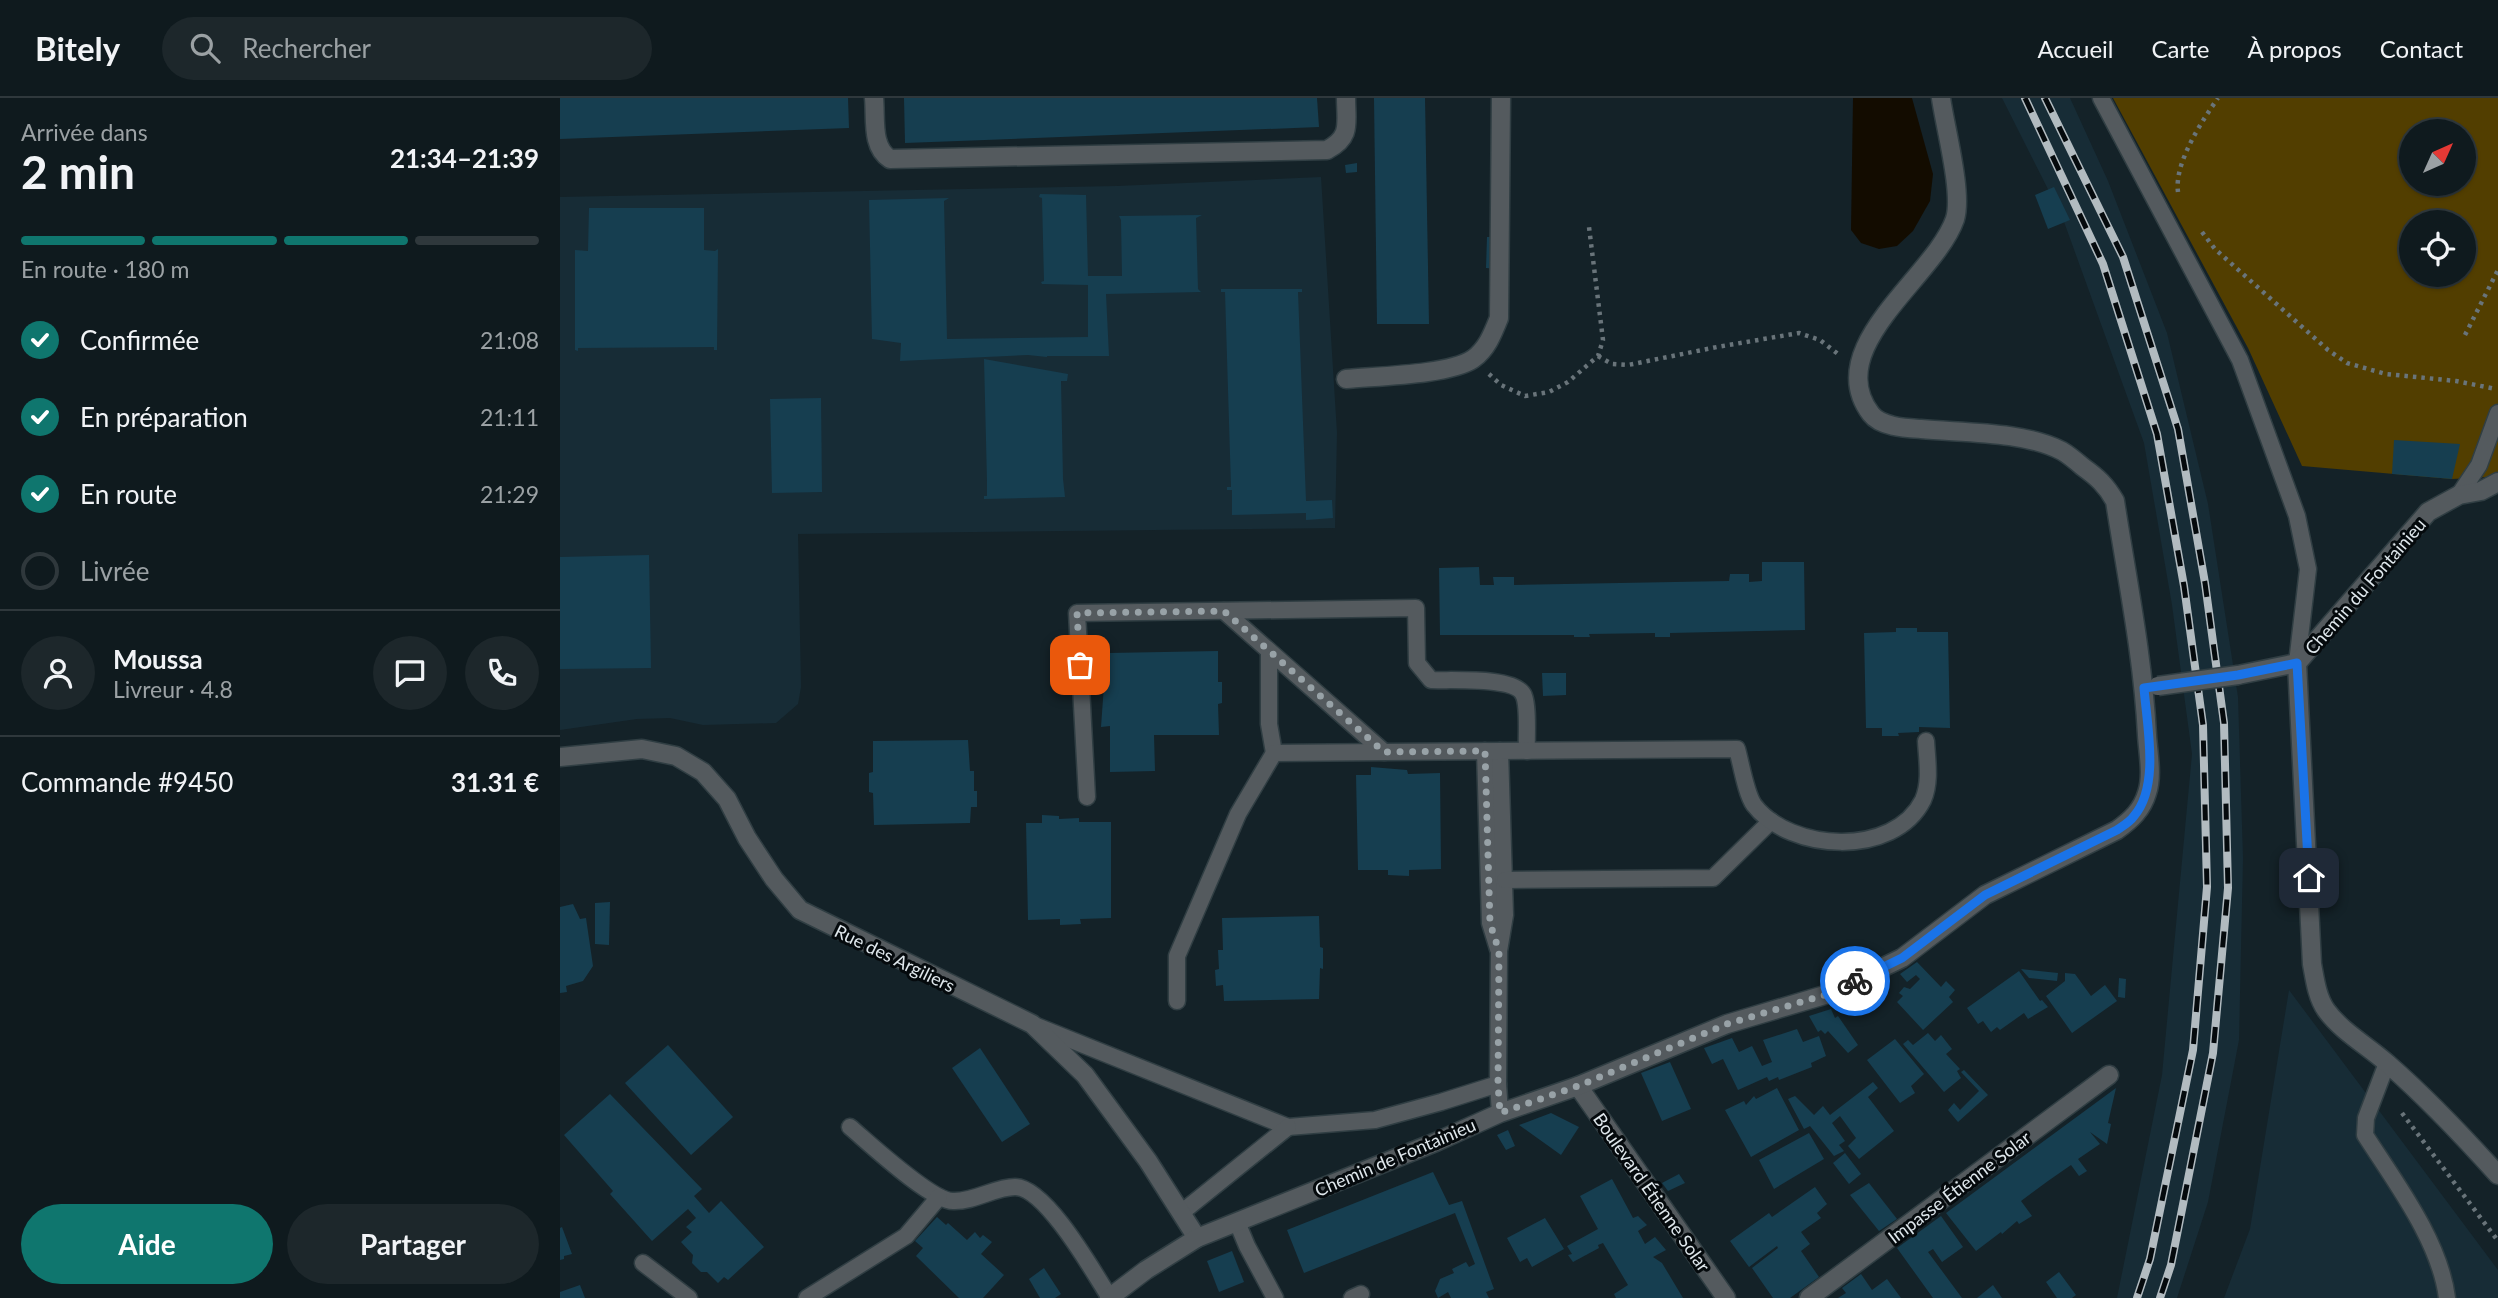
<!DOCTYPE html>
<html lang="fr">
<head>
<meta charset="utf-8">
<style>
  body { margin:0; font-family:Lato,sans-serif; background:#1d272b; color:#f1f3f6; height:100vh; display:flex; flex-direction:column; font-size:26px; white-space:nowrap }
  * { box-sizing:border-box; margin:0 }
  p { font-size:23px; color:#9ba1a4 }
  .icon { flex:none; width:38px; height:38px; fill:none; stroke:currentColor; stroke-width:2; stroke-linecap:round; stroke-linejoin:round }
  .map { position:relative; flex:1; overflow:hidden }
  .sheet { display:flex; flex-direction:column; background:#0f1a1e; width:560px }
  .sheet>* { flex:none }
  .needle { width:46px; rotate:45deg }
  .fabs { position:absolute; left:1839px; top:21px; display:grid; gap:14px }
  .fabs a { display:grid; place-items:center; width:77px; height:77px; border-radius:50%; background:#0f1a1e; box-shadow:0 2px 5px #0004,0 0 0 2px #2f383c; font-size:35px }
  .pin { position:absolute; display:grid; place-items:center; width:60px; height:60px; color:#fff; margin:-30px; border-radius:14px; box-shadow:0 4px 10px #0006 }
  .courier { position:absolute; display:grid; place-items:center; width:70px; height:70px; margin:-35px; border:5px solid #1a73e8; border-radius:50%; background:#fff; color:#222; box-shadow:0 2px 9px #0007 }
  .head em { font-style:normal; font-weight:700 }
  .head div { display:flex; flex-direction:column-reverse }
  .head { display:flex; align-items:center; justify-content:space-between; height:119px; padding:0 21px }
  h1 { font-size:46px; font-weight:700; line-height:52px }
  .bar { display:grid; grid-template-columns:repeat(4,1fr); gap:10px 7px; align-content:center; height:84px; padding:0 21px }
  .bar i { height:9px; border-radius:5px; background:#2f383c }
  .bar .current { background:#0f766e }
  .bar p { grid-column:span 4 }
  .line { display:flex; align-items:center; gap:18px; padding:0 21px; border-top:2px solid #2f383c }
  .line div { flex:1 }
  .round { display:grid; place-items:center; flex:none; width:74px; height:74px; border-radius:37px; background:#1d272b }
  ol { padding:0 21px; list-style:none }
  li { display:flex; align-items:center; gap:21px; height:77px }
  li p { margin-inline-start:auto }
  li .icon { padding:7px; border-radius:50%; background:#0f766e; color:#fff; stroke-width:4 }
  li:last-child { color:#9ba1a4 }
  li i { width:38px; height:38px; border:4px solid #2f383c; border-radius:50% }
  .action { display:flex; gap:14px; margin-top:auto; padding:14px 21px }
  .action a { flex:1; height:80px; border-radius:42px; background:#0f766e; color:#fff; font-size:28px; font-weight:700; line-height:80px; text-align:center }
  .action a+a { background:#1d272b; color:#f1f3f6 }
  header { display:flex; align-items:center; gap:42px; box-sizing:border-box; height:98px; padding:0 35px; background:#0f1a1e; border-bottom:2px solid #2f383c }
  header strong { font-size:33px }
  nav { display:flex; gap:38px; margin-inline-start:auto; font-size:24px }
  .search { width:490px; height:63px; background:#1d272b; display:flex; align-items:center; gap:18px; box-sizing:border-box; padding:0 24px; border-radius:38px; color:#9ba1a4; font-size:26px }
  main { display:flex; flex:1; min-height:0 }
  .map>svg:first-child { display:block }
  .built { fill:#172c36 }
  .green { fill:#523e00; fill-rule:evenodd }
  .water { fill:#130c00 }
  .building { fill:#163e50 }
  .lines { fill:none; stroke-linecap:round; stroke-linejoin:round }
  .service-casing { stroke:#303e43; stroke-width:19 }
  .minor-casing { stroke:#303e43; stroke-width:21 }
  .path { stroke:#69747a; stroke-width:4.5; stroke-dasharray:3.5 5; stroke-linecap:butt }
  .service { stroke:#545a5e; stroke-width:16 }
  .minor { stroke:#545a5e; stroke-width:18 }
  .rail-casing { stroke:#b2bbc0; stroke-width:8 }
  .rail { stroke:#050a0d; stroke-width:5; stroke-dasharray:16; stroke-linecap:butt }
  .minor-bridge-casing { stroke:#303e43; stroke-width:21; stroke-linecap:butt }
  .minor-bridge { stroke:#545a5e; stroke-width:18 }
  .done { stroke:#98a2a7; stroke-width:7; stroke-dasharray:0 12.6 }
  .route { stroke:#1a73e8; stroke-width:9 }
  .labels { text-anchor:middle; dominant-baseline:central; stroke-width:6; stroke-linejoin:round; paint-order:stroke }
  .street-label { font-size:18px; fill:#dfe7ec; stroke:#050a0d }
</style>
</head>
<body>
<header>
<strong>Bitely</strong>
<div class="search"><svg class="icon" aria-label="search" viewBox="0 0 24 24"><circle cx="10" cy="10" r="6"/><path d="M15 15l6 6"/></svg>Rechercher</div>
<nav><a>Accueil</a><a>Carte</a><a>À propos</a><a>Contact</a></nav>
</header>
<main>
<section class="sheet">
<div class="head"><div><h1>2 min</h1><p>Arrivée dans</p></div><em>21:34–21:39</em></div>
<div class="bar"><i class="current"></i><i class="current"></i><i class="current"></i><i></i><p>En route · 180 m</p></div>
<ol>
<li><svg class="icon" aria-label="check" viewBox="0 0 24 24"><path d="M5 12l5 5 9-10"/></svg>Confirmée<p>21:08</p></li>
<li><svg class="icon" aria-label="check" viewBox="0 0 24 24"><path d="M5 12l5 5 9-10"/></svg>En préparation<p>21:11</p></li>
<li><svg class="icon" aria-label="check" viewBox="0 0 24 24"><path d="M5 12l5 5 9-10"/></svg>En route<p>21:29</p></li>
<li><i></i>Livrée</li>
</ol>
<div class="line" style="height:126px"><a class="round"><svg class="icon" aria-label="person" viewBox="0 0 24 24"><circle cx="12" cy="8" r="4"/><path d="M4 21q1-7 8-7t8 7"/></svg></a><div><b>Moussa</b><p>Livreur · 4.8</p></div><a class="round"><svg class="icon" aria-label="chat" viewBox="0 0 24 24"><path d="M4 5h16v11H9l-5 4z"/></svg></a><a class="round"><svg class="icon" aria-label="phone" viewBox="0 0 24 24"><path d="M5 4h4l2 5-3 2q2 4 5 5l2-3 5 2v4C11 20 4 13 5 4z"/></svg></a></div>
<div class="line" style="height:91px"><div>Commande #9450</div><b>31.31 €</b></div>
<div class="action"><a>Aide</a><a>Partager</a></div>
</section>
<div class="map">
<svg width="1938" height="1200" viewBox="0 0 1938 1200">
  <rect width="100%" height="100%" fill="#142228"/>
  <g class="built">
    <path d="M1442 0H1510L1548 83 1607 235 1648 406 1678 599 1683 760 1679 942 1648 1104 1617 1200H1557L1602 977 1632 656 1612 507 1584 345 1503 121Z"/>
    <path d="M761 79 777 335 775 430 238 436 241 589 238 606 216 625 143 627 110 620 77 621 0 632V99L557 88Z"/>
    <path d="M1729 892 1938 1172V1200H1664L1690 1131Z"/>
  </g>
  <path class="green" d="M1553 0H1938V374L1928 379 1892 381 1742 368 1688 250ZM1852 33H1904V86H1852ZM1852 124H1904V177H1852Z"/>
  <path class="water" d="M1293 0H1352L1373 76 1370 103 1353 133 1337 148 1319 151 1301 145 1291 132Z"/>
  <g class="building">
    <path d="M0 0H288L289 30 0 41Z"/>
    <path d="M344 0H757L759 29 345 45Z"/>
    <path d="M814 0H865L869 226H817Z"/>
    <path d="M797 65V74L786 75 785 67Z"/>
    <path d="M1494 89 1510 122 1488 131 1475 97Z"/>
    <path d="M480 96 526 97 528 178H562L561 122 559 118 642 117 636 120 638 191 641 194 546 196 549 258H487V259L468 257 340 263 341 245 312 241 309 102 389 100 384 103 387 241 528 239V187L482 186 481 184 484 183 482 100 479 99Z"/>
    <path d="M29 110H144V152L155 153 158 151 157 252H154V249L18 250V253L15 252V152L28 153Z"/>
    <path d="M927 139H936L938 171 926 170Z"/>
    <path d="M661 191H742V194H738L746 403 772 402 773 420 746 422V415L672 417V392H667V389H671L665 194H661Z"/>
    <path d="M424 261 508 276 507 283H501L503 381 505 399 424 401V398H427V383Z"/>
    <path d="M261 300 262 394 212 395 210 301Z"/>
    <path d="M1834 342 1900 346 1892 381 1832 376Z"/>
    <path d="M89 457 91 570 0 571V459Z"/>
    <path d="M1202 464H1244L1245 532 1110 535V539H1095V535L1029 536 1030 539H1014V537H880L879 470 919 469 920 487H934L933 479H954V487L1169 483 1170 476H1189V484L1202 483Z"/>
    <path d="M1336 530H1357V534H1388L1390 630 1359 629V634L1338 635 1339 638H1322V630H1306L1304 535 1336 534Z"/>
    <path d="M658 553V584H662V605L658 606 659 637H594L595 673 550 674V628L541 629 544 587 549 586V555Z"/>
    <path d="M982 575H1006V597L983 598Z"/>
    <path d="M408 642 410 673H414V693H417V709H411L410 725 314 727 313 695 309 694V675L313 674V643Z"/>
    <path d="M811 669 847 672 848 676 880 675 881 771 849 772V778L828 777V772H798L796 677H811Z"/>
    <path d="M482 717 499 718V721L519 720V724H551V820L520 821 521 826 500 827V821L468 822 466 725H482Z"/>
    <path d="M50 804 49 847 35 846V805Z"/>
    <path d="M13 806 20 821 26 820 33 868 23 883 6 888 7 894 0 895V809Z"/>
    <path d="M759 818 760 849 763 850V871L760 870 759 901 664 903 663 887 656 888 655 872 659 871 658 852H663L662 820Z"/>
    <path d="M1357 864 1381 889 1386 883 1395 892 1389 899 1393 904 1363 932 1337 904 1343 898 1339 895 1344 889 1350 891 1360 881 1356 877 1347 884 1340 876Z"/>
    <path d="M1461 871 1498 875 1497 883 1469 880Z"/>
    <path d="M1459 873 1480 903 1482 902 1488 909 1468 921 1464 915 1440 932 1437 929 1431 934 1423 923 1418 926 1407 910Z"/>
    <path d="M1505 875 1515 876 1531 898 1545 887 1557 903 1512 935 1486 898 1505 883Z"/>
    <path d="M1559 880 1566 881 1565 900 1558 899Z"/>
    <path d="M1271 911 1275 920 1278 918 1298 947 1288 955 1268 933 1265 936 1261 932 1258 934 1249 918Z"/>
    <path d="M1237 931 1243 944 1259 938 1266 958 1251 965 1252 969 1219 982 1218 979 1209 983 1207 979 1178 992 1163 961 1152 966 1144 950 1172 940 1179 954 1192 948 1202 968 1212 964 1203 942Z"/>
    <path d="M1368 935 1375 943 1381 937 1392 951 1386 956 1400 971 1397 973 1401 980 1384 994 1343 946 1348 942 1353 947Z"/>
    <path d="M1335 941 1364 976 1351 988 1355 995 1340 1005 1307 962Z"/>
    <path d="M108 947 173 1019 131 1057 65 985Z"/>
    <path d="M420 950 470 1026 442 1044 392 970Z"/>
    <path d="M1110 964 1131 1011 1102 1023 1081 975Z"/>
    <path d="M1404 972 1428 997 1398 1024 1388 1012 1394 1005 1400 1012 1419 993 1401 974Z"/>
    <path d="M1313 984 1318 990 1308 999 1334 1033 1299 1061 1288 1048 1296 1040 1280 1018 1272 1025 1285 1043 1279 1047 1284 1053 1274 1058 1250 1028 1244 1031 1228 1001 1235 998 1254 1017 1263 1008 1270 1017Z"/>
    <path d="M1217 990 1239 1032 1191 1059 1165 1012 1184 1003 1186 1007 1194 998 1196 1001Z"/>
    <path d="M1556 990 1548 1025 1551 1026 1547 1046 1530 1034 1540 1046 1518 1061 1527 1073 1519 1078 1511 1067 1488 1083 1461 1103 1472 1118 1459 1126 1457 1123 1442 1136 1441 1134 1416 1153 1386 1115Z"/>
    <path d="M50 996 142 1091 134 1098 149 1115 161 1103 204 1149 168 1182 164 1179 158 1185 147 1174H141L132 1165 133 1157 121 1144 132 1134 126 1129 136 1120 128 1111 92 1143 50 1096 53 1093 4 1037Z"/>
    <path d="M991 1015 1019 1029 1001 1057 959 1027Z"/>
    <path d="M948 1032 955 1048 946 1052 937 1037Z"/>
    <path d="M1249 1035 1264 1061 1214 1091 1199 1062Z"/>
    <path d="M1285 1055 1301 1076 1289 1086 1273 1065Z"/>
    <path d="M873 1074 889 1107 902 1103 934 1191 926 1194 929 1200H891L888 1194 878 1200 875 1193 880 1181 894 1175 892 1171 906 1164 909 1169 915 1166 895 1115 744 1175 727 1132Z"/>
    <path d="M1119 1076 1125 1085 1108 1093 1102 1085Z"/>
    <path d="M1052 1081 1073 1120 1078 1118 1087 1127 1078 1133 1085 1146 1095 1139 1106 1152 1093 1159 1102 1165 1123 1200H1056L1054 1196 1068 1187 1043 1145 1038 1147 1039 1150 1013 1164 1008 1157 1012 1156 1007 1148 1038 1131 1020 1098Z"/>
    <path d="M1309 1085 1337 1121 1319 1133 1290 1097Z"/>
    <path d="M1255 1089 1267 1106 1257 1115 1261 1120 1241 1134 1250 1146 1241 1153 1259 1179 1230 1200H1213L1192 1170 1218 1150 1217 1148 1189 1169 1170 1143 1209 1115 1212 1119Z"/>
    <path d="M1381 1118 1403 1149 1382 1164 1373 1151 1368 1154 1402 1200H1373L1337 1150Z"/>
    <path d="M377 1119 386 1127 388 1125 407 1142 415 1134 420 1140 423 1137 432 1144 421 1156 444 1177 423 1200H399L356 1158 363 1150 355 1143Z"/>
    <path d="M985 1120 1004 1151 972 1169 967 1160 960 1164 947 1140Z"/>
    <path d="M2 1129 12 1156 4 1158V1161L0 1162V1130Z"/>
    <path d="M672 1153 684 1184 659 1194 647 1163Z"/>
    <path d="M484 1170 501 1196 495 1200H480L469 1181Z"/>
    <path d="M1499 1174 1516 1197 1512 1200H1497L1486 1184Z"/>
    <path d="M1301 1176 1312 1192 1327 1181 1341 1200H1278L1286 1195 1282 1190Z"/>
    <path d="M20 1187 25 1200H0V1194Z"/>
    <path d="M1433 1187 1442 1200H1417Z"/>
  </g>
  <g class="lines">
    <defs>
      <g id="service">
        <path d="M1541 0 1680 262 1737 418 1748 471 1737 565"/>
        <path d="M1899 397 1919 367 1938 315"/>
        <path d="M664 513 824 654"/>
        <path d="M709 553V626L714 655"/>
        <path d="M925 653 930 825 938 851"/>
        <path d="M940 653 945 817 939 853 938 986 940 1015"/>
        <path d="M527 699 517 515 856 510 857 565 871 582C891 583 957 578 964 598 969 611 966 639 967 653"/>
        <path d="M945 782 1153 780 1211 723"/>
        <path d="M617 903V858L678 716 714 655 1177 651C1181 665 1186 696 1194 707 1230 754 1334 760 1363 702 1371 684 1367 662 1366 643"/>
        <path d="M474 927 728 1029 815 1022 881 1004 938 986"/>
        <path d="M1827 965 1806 1020 1805 1037C1835 1084 1880 1143 1887 1200"/>
        <path d="M290 1029C309 1045 371 1103 393 1103 414 1104 435 1089 455 1089 486 1089 534 1175 550 1200"/>
        <path d="M621 1115 728 1029"/>
        <path d="M677 1124 687 1148 715 1200"/>
        <path d="M83 1165 129 1200"/>
        <path d="M247 1200 346 1138 379 1099"/>
        <path d="M792 1200 801 1196"/>
      </g>
      <g id="minor">
        <path d="M314 0C316 21 311 49 330 61L767 52C792 39 786 25 786 0"/>
        <path d="M786 281C817 278 889 277 913 261 927 251 933 235 939 220L941 0"/>
        <path d="M1737 565 1752 866C1755 882 1757 899 1766 912 1782 934 1808 948 1828 966 1867 1000 1903 1038 1938 1077"/>
        <path d="M1678 577 1737 565 1868 414 1899 397 1921 393 1938 384"/>
        <path d="M0 659 82 651 116 658 143 674 167 701 187 740 214 781 240 812 472 926 525 977 588 1063 637 1140"/>
        <path d="M1018 988 1166 1200"/>
        <path d="M549 1200 586 1172 637 1140 876 1044 940 1015 1018 988 1167 926 1268 896 1342 860 1425 797 1557 732C1571 722 1582 712 1587 695 1593 677 1588 655 1587 637 1583 558 1567 481 1555 403 1546 387 1537 379 1523 369 1516 363 1509 357 1502 353 1463 333 1404 335 1361 331 1346 330 1321 329 1311 316 1260 249 1375 179 1395 121 1403 95 1385 29 1381 0"/>
        <path d="M1249 1200 1549 977"/>
      </g>
    </defs>
    <use href="#service" class="service-casing"/>
    <use href="#minor" class="minor-casing"/>
    <g class="path">
      <path d="M1618 94C1614 65 1642 23 1658 0"/>
      <path d="M1642 134 1655 151 1768 252 1787 265 1826 276 1896 283 1936 291"/>
      <path d="M1905 237 1938 172"/>
      <path d="M1038 258 1052 266 1068 267 1157 249 1239 235 1260 242 1278 256"/>
      <path d="M929 276 941 287 965 298 989 294 1008 284 1038 258 1043 242 1029 129"/>
      <path d="M1842 1015 1938 1143"/>
    </g>
    <use href="#service" class="service"/>
    <use href="#minor" class="minor"/>
    <defs>
      <g id="rail">
        <path d="M1465 0 1543 166 1597 336 1624 488 1643 627 1647 789 1633 952 1590 1161 1577 1200"/>
        <path d="M1485 0 1563 159 1618 331 1645 485 1664 625 1668 790 1653 955 1611 1167 1600 1200"/>
      </g>
    </defs>
    <use href="#rail" class="rail-casing"/>
    <use href="#rail" class="rail"/>
    <defs>
      <path id="minor-bridge" d="M1598 588 1678 577"/>
    </defs>
    <use href="#minor-bridge" class="minor-bridge-casing"/>
    <use href="#minor-bridge" class="minor-bridge"/>
  </g>
  <g class="lines">
    <path class="done" d="M520 567 517 515 664 513 824 654 925 653 930 825 939 853 938 986 940 1015 1018 988 1167 926 1268 896 1295 883"/>
    <path class="route" d="M1295 883 1342 860 1425 797 1557 732C1563 728 1570 724 1574 718 1600 688 1587 628 1584 590L1678 577 1737 565 1749 780"/>
  </g>
  <g class="labels">
    <g class="street-label">
      <text transform="translate(1805 488) rotate(-49)">Chemin du Fontainieu</text>
      <text transform="translate(335 860) rotate(26)">Rue des Argiliers</text>
      <text transform="translate(835 1059) rotate(-23)">Chemin de Fontainieu</text>
      <text transform="translate(1399 1089) rotate(-37)">Impasse Étienne Solar</text>
      <text transform="translate(1092 1094) rotate(55)">Boulevard Étienne Solar</text>
    </g>
  </g>
</svg>
<div class="fabs">
<a><svg class="needle" viewBox="-14 -14 28 28"><path d="M0-13l5 13h-10z" fill="#e53935"/><path d="M0 13l5-13h-10z" fill="#9ba1a4"/></svg></a>
<a><svg class="icon" aria-label="locate" viewBox="0 0 24 24"><circle cx="12" cy="12" r="6"/><path d="M12 2v4M12 18v4M2 12h4M18 12h4"/></svg></a>
</div>
<div class="pin" style="left:520px;top:567px;background:#ea580c"><svg class="icon" aria-label="bag" viewBox="0 0 24 24"><path d="M5 8h14l-1 12H6zM9 8a3 3 0 0 1 6 0"/></svg></div>
<div class="pin" style="left:1749px;top:780px;background:#1f2937"><svg class="icon" aria-label="home" viewBox="0 0 24 24"><path d="M3 11l9-7 9 7M6 9v11h12V9"/></svg></div>
<div class="courier" style="left:1295px;top:883px"><svg class="icon" aria-label="bike" viewBox="0 0 24 24"><circle cx="6" cy="16" r="4"/><circle cx="18" cy="16" r="4"/><path d="M6 16l4-8h5l3 8M10 8l3 8H6M13 5h3"/></svg></div>
</div>
</main>
</body>
</html>
